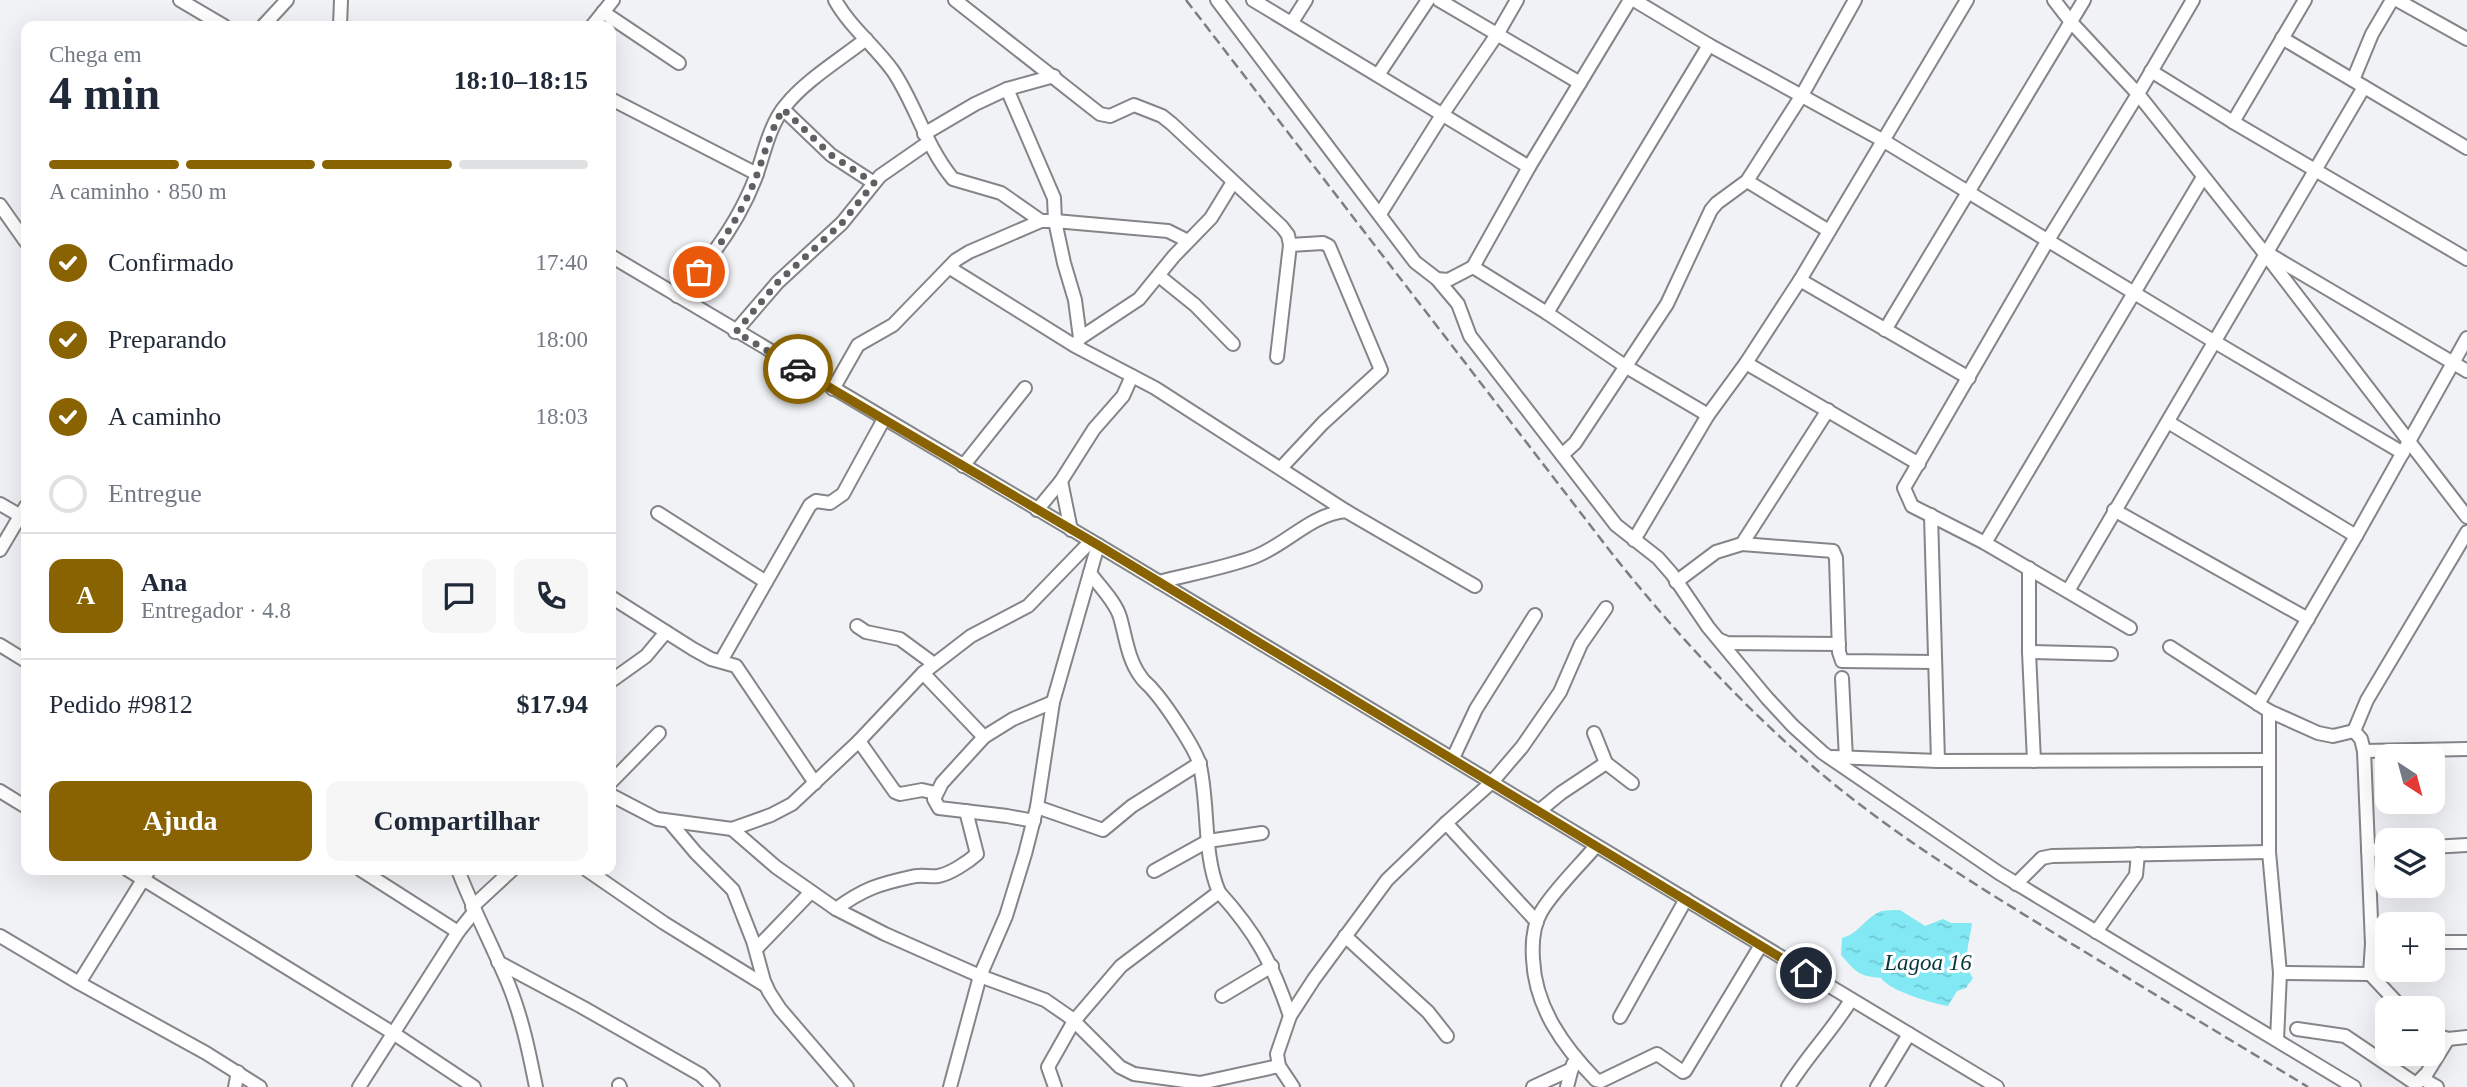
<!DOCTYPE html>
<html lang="pt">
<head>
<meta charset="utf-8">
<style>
  body { margin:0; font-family:"Times New Roman",serif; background:#f6f6f7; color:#1f2937; height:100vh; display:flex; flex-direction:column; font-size:26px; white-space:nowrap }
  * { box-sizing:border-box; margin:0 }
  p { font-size:23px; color:#747a83 }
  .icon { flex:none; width:38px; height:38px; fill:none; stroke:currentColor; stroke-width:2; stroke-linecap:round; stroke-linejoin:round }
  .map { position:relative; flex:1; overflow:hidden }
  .side { position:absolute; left:21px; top:21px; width:595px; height:854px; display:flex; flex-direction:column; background:#fff; border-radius:14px; box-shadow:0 7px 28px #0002 }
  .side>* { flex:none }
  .needle { width:46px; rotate:144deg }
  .controls { position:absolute; left:2375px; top:744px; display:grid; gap:14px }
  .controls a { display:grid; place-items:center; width:70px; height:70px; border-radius:14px; background:#fff; box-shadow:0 7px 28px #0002; font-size:35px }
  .pin { position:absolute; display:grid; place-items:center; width:60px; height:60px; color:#fff; margin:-30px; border:4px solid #fff; border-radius:50%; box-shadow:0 2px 7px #0007 }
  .courier { position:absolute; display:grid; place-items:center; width:70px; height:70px; margin:-35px; border:5px solid #896301; border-radius:50%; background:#fff; color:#222; box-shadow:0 2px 9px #0007 }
  .head em { font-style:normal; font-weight:700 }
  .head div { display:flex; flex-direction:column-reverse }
  .head { display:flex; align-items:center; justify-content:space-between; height:119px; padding:0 28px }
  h1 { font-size:46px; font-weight:700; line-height:52px }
  .bar { display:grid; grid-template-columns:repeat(4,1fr); gap:10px 7px; align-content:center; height:84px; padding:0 28px }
  .bar i { height:9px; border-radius:5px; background:#e0e1e3 }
  .bar .selected { background:#896301 }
  .bar p { grid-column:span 4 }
  .line { display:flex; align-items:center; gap:18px; padding:0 28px; border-top:2px solid #e0e1e3 }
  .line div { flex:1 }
  .round { display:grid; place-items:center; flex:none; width:74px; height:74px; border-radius:14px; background:#f6f6f7 }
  ol { padding:0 28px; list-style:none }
  li { display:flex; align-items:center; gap:21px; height:77px }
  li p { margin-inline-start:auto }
  li .icon { padding:7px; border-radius:50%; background:#896301; color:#fff; stroke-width:4 }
  li:last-child { color:#747a83 }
  li i { width:38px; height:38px; border:4px solid #e0e1e3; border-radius:50% }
  .action { display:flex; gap:14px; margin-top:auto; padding:14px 28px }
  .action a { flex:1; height:80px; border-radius:14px; background:#896301; color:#fff; font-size:28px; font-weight:700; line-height:80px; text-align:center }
  .action a+a { background:#f6f6f7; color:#1f2937 }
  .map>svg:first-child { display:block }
  .water { fill:url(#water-ripples) }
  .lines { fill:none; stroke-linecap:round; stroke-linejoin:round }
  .minor-casing { stroke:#848588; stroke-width:16 }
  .minor { stroke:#fff; stroke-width:12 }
  .rail { stroke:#7d7e7f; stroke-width:2.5; stroke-dasharray:10 5; stroke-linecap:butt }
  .done { stroke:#5f6061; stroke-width:7; stroke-dasharray:0 12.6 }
  .route { stroke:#896301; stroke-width:9 }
  .labels { text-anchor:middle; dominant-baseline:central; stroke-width:6; stroke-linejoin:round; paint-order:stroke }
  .water-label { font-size:23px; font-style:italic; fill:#05383d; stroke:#fff }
</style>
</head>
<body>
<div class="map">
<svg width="2467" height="1087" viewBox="0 0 2467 1087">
  <defs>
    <pattern id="water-ripples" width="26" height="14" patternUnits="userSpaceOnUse" patternTransform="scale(1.75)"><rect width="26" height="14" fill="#82e9f4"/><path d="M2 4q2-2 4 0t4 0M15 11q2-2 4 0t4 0" fill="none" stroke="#6fc7d0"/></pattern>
  </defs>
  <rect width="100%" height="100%" fill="#f1f2f5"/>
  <path class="water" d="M1900 910 1925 926 1943 919 1951 923H1972C1970 941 1961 963 1973 978L1966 988 1957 991 1948 1006C1931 1003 1890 991 1881 978 1858 976 1856 972 1841 955L1842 938C1859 934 1866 916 1882 911 1887 910 1895 910 1900 910Z"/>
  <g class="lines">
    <defs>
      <g id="minor">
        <path d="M180 0 224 26"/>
        <path d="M835 0C850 27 875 46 893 71 916 105 926 147 953 179L1001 193 1041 221"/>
        <path d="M955 0 1100 114 1110 116 1134 105 1162 116 1172 124 1282 227 1288 235 1290 245 1277 357"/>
        <path d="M1217 0 1415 262 1437 279 1458 304 1470 336 1616 525 1658 558 1672 574 1708 627 1767 698 1793 726 1823 753 1999 873 2354 1087"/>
        <path d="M1253 0 1529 167"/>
        <path d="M1439 0 1580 83"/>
        <path d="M1634 0 1709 45 1884 141 2215 342 2403 453"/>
        <path d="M2054 0 2071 22 2138 94 2266 255 2467 517"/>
        <path d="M2397 0 2467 39"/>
        <path d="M603 12 679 63"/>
        <path d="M1292 22 1306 0"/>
        <path d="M263 26 287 0"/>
        <path d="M340 26 341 0"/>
        <path d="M592 26 613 0"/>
        <path d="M2282 38 2467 148"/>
        <path d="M2151 71 2233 122 2467 259"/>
        <path d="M1378 75 1428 0"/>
        <path d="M2353 80 2372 34 2392 0"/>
        <path d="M1007 89 1054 198 1055 221 1064 263 1075 300 1080 338"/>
        <path d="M611 99 757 174"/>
        <path d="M783 109 831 155 874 183"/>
        <path d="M2233 122 2305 0"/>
        <path d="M924 134 975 104 1007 89 1054 76"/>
        <path d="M1747 181 1829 231"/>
        <path d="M0 205 26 242"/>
        <path d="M1380 214 1442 115 1498 33 1517 0"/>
        <path d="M2267 253 2467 371"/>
        <path d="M611 256 1098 545 1997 1087"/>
        <path d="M1473 267 1547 313 1625 366 1708 415"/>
        <path d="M950 268 1075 346 1155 388 1346 511"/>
        <path d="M1159 276 1195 305 1233 344"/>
        <path d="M1437 279 1448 280 1473 267 1529 167 1630 0"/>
        <path d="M1800 280 1969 378"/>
        <path d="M677 296C709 262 738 223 755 179 764 155 769 125 786 105 806 80 841 59 866 39"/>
        <path d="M1547 313 1709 45"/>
        <path d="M1885 330 2084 0"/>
        <path d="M735 332 778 282 842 223 880 176 929 142"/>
        <path d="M1077 343 1080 338 1139 299 1174 256 1211 218 1233 182"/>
        <path d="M1746 363 1919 464"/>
        <path d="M833 389 858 345 893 325 956 260 969 252 1041 221H1055L1168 231 1188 241"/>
        <path d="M2168 422 2356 536"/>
        <path d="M1562 455 1575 443 1667 304 1711 210 1717 203 1747 181 1802 95 1855 0"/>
        <path d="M963 466 1025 388"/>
        <path d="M1281 468 1323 423 1381 370 1329 246 1323 243 1290 245"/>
        <path d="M1061 481 1071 530"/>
        <path d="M0 504 26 519"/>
        <path d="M1037 510 1061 481 1094 429 1123 396 1132 376"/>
        <path d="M2114 510 2308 619"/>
        <path d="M658 513 766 582"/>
        <path d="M1931 515 1938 761"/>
        <path d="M1634 540 1708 415 1746 363 1800 280 1967 0"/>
        <path d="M1985 543 2203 177"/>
        <path d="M1742 544 1833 551 1836 558 1839 652 1842 661 1935 662"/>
        <path d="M0 550 26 506"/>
        <path d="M2029 568V652L2034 761"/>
        <path d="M1159 582C1190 574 1224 568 1254 557 1288 544 1309 515 1346 511L1475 586"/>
        <path d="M1676 582 1716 552 1742 544 1828 410"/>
        <path d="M2068 591 2364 87"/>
        <path d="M611 597 693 649 711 659 736 666 815 783"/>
        <path d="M857 626 866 632 900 639 934 664"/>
        <path d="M2130 628 1985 543 1912 506 1904 488 2048 240 2138 94 2193 0"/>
        <path d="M1720 640 1727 643 1839 644"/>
        <path d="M0 645 26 661"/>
        <path d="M2170 647 2269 711 2318 733 2333 736 2354 731"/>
        <path d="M2029 652 2111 654"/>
        <path d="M721 661 810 505 816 501 830 503 843 494 884 419"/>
        <path d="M923 673 984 737"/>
        <path d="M1842 678 1846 759"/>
        <path d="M611 681 646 656 666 632"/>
        <path d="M2258 704 2356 536 2467 338"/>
        <path d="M2269 711V852L2280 973 2277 1040"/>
        <path d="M2354 731 2367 700 2467 532"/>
        <path d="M2354 731 2361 739 2364 751 2467 749"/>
        <path d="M1594 733 1606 763"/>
        <path d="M859 741 895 792 900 794 922 790 935 793"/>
        <path d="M2364 751 2372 944 2370 974"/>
        <path d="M1833 757 1938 761 2269 760"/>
        <path d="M1453 758 1476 709 1535 615"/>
        <path d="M611 782 659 733"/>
        <path d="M0 791 26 807"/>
        <path d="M611 795 657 819 732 829 771 815 792 804 859 741 923 673 971 636 1028 606 1091 541"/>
        <path d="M1037 807 1103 830 1132 806 1200 763"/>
        <path d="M1539 811 1561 793 1606 763 1632 783"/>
        <path d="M669 821 696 853 733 890 753 941 764 981 769 992 780 1009 847 1087"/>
        <path d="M1034 821 1007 816 939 808 934 799 942 783 984 737 1013 719 1053 702"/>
        <path d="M1446 823 1537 922"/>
        <path d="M732 829 776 867 836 909 885 934 980 976 1045 1000 1071 1018 1120 1067 1134 1074 1200 1083 1279 1066"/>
        <path d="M1596 846C1580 865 1553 891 1541 912 1533 926 1532 944 1533 959 1535 1007 1563 1046 1596 1080L1601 1081 1657 1054 1683 1072 1685 1071 1761 945"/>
        <path d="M2432 847 2467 845"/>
        <path d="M2368 850 2387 849"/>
        <path d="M128 870 393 1033 474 1087"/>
        <path d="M361 870 458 932"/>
        <path d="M458 870C473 909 492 945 508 983 522 1017 529 1052 536 1087"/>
        <path d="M587 870 664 923 766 986"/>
        <path d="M1154 871 1208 841 1262 833"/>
        <path d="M2016 884 2042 858 2052 856 2269 852"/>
        <path d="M1219 892C1257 934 1272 963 1290 1016"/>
        <path d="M472 907 512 870"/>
        <path d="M836 909C863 889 879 884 911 877 920 874 929 877 938 876 950 874 968 862 977 854L966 811"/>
        <path d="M2096 932 2136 875 2138 854"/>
        <path d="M0 936 79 983 206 1053 260 1087"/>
        <path d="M1345 936 1428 1012 1447 1036"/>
        <path d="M2432 942H2467"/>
        <path d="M2372 944 2387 943"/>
        <path d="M756 949 811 892"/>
        <path d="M498 962 582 1007 701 1075 713 1087"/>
        <path d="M2280 973 2370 974 2402 1008"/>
        <path d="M79 983 149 870"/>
        <path d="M1222 996 1272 966"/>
        <path d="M1620 1017 1686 899"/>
        <path d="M2297 1029 2345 1036 2416 1084 2427 1073 2448 1039"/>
        <path d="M2432 1034 2448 1039 2467 1037"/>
        <path d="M2423 1079 2437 1087"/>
        <path d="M619 1085 620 1087"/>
        <path d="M235 1087 238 1072"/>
        <path d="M359 1087 458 932 474 912"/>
        <path d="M950 1087 980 976 1006 916 1025 854 1037 807 1053 702 1098 545"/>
        <path d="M1055 1087 1048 1067 1074 1021 1121 966 1219 892C1203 855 1209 807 1200 766 1197 750 1164 702 1152 689 1149 685 1144 682 1141 677 1128 660 1126 638 1120 617 1115 601 1100 587 1090 573"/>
        <path d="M1293 1087 1279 1066 1277 1054 1290 1016 1314 979 1387 880 1446 823 1492 782 1522 747 1560 692 1581 644 1606 608"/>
        <path d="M1533 1087 1572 1069"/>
        <path d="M1567 1087 1573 1064"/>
        <path d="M1788 1087C1807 1056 1832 1031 1851 1000"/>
        <path d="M1877 1087 1909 1034"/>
      </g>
    </defs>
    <use href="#minor" class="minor-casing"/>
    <use href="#minor" class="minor"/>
    <path class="rail" d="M1186 0 1610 551C1671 628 1736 699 1810 764 1885 829 1969 881 2054 933 2139 985 2224 1036 2308 1087"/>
  </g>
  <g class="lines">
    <path class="done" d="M699 272C721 245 742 212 755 180 764 156 770 132 783 109L831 155 874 183 842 223 778 282 736 332 798 369"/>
    <path class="route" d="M798 369 1098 545 1806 973"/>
  </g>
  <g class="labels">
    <g class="water-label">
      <text x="1928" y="962">Lagoa 16</text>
    </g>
  </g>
</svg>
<div class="controls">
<a><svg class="needle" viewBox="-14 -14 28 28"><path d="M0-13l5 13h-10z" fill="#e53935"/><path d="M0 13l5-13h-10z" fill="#747a83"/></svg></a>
<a><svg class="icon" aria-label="layers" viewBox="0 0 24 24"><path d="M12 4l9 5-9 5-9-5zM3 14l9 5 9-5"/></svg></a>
<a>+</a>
<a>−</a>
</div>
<div class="pin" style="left:699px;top:272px;background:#ea580c"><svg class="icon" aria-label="bag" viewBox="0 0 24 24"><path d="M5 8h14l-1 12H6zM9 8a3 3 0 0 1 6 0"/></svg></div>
<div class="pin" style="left:1806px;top:973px;background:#1f2937"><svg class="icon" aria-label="home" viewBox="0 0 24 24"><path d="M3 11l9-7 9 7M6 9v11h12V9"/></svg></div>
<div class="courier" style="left:798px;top:369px"><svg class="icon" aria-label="car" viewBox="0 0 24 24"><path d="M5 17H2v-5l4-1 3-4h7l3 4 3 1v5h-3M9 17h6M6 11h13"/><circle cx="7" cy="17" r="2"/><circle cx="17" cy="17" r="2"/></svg></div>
<section class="side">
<div class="head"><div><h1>4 min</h1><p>Chega em</p></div><em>18:10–18:15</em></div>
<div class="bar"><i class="selected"></i><i class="selected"></i><i class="selected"></i><i></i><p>A caminho · 850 m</p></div>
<ol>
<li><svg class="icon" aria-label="check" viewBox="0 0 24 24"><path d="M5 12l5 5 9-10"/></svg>Confirmado<p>17:40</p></li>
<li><svg class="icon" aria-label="check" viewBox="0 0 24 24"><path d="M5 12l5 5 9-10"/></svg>Preparando<p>18:00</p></li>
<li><svg class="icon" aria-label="check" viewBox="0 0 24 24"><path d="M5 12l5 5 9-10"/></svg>A caminho<p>18:03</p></li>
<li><i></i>Entregue</li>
</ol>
<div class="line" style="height:126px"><b class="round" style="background:#896301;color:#fff">A</b><div><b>Ana</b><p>Entregador · 4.8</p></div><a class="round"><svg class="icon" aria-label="chat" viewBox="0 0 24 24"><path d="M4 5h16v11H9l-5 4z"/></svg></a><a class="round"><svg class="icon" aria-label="phone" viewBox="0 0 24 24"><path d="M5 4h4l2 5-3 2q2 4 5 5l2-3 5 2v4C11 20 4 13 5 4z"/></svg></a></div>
<div class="line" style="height:91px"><div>Pedido #9812</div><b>$17.94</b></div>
<div class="action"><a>Ajuda</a><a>Compartilhar</a></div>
</section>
</div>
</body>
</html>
